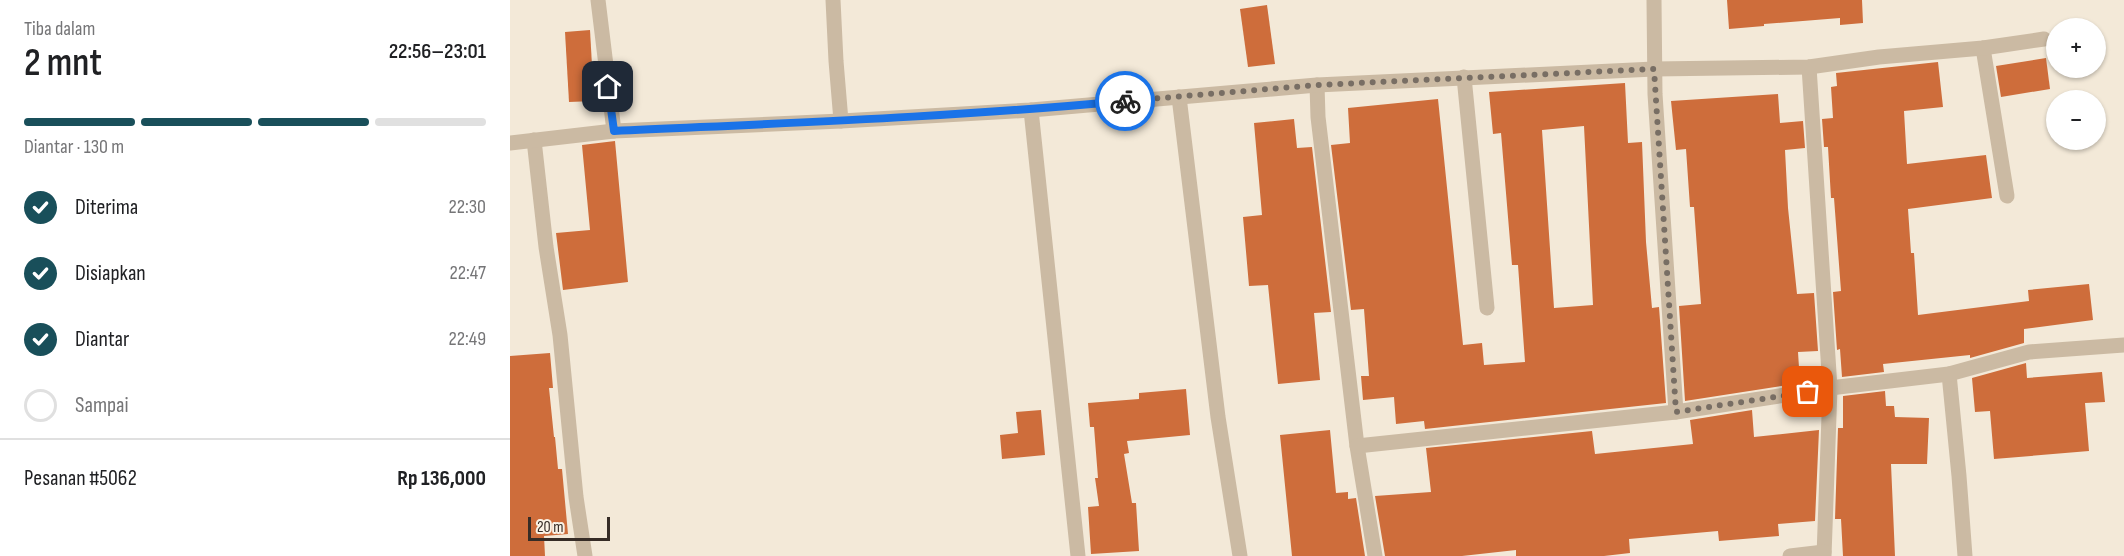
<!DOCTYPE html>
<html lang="id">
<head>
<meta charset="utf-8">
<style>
  body { margin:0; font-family:"Sofia Sans Condensed",sans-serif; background:#f6f6f6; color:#202124; height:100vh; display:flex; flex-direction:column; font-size:22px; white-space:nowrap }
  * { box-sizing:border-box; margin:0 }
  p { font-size:20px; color:#757577 }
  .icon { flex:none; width:33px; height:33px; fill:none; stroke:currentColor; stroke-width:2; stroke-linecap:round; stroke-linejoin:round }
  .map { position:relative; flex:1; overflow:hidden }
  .drawer { display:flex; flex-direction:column; background:#fff; width:510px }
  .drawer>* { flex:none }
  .tools { position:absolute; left:1536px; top:18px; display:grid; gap:12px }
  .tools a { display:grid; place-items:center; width:60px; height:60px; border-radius:50%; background:#fff; box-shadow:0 2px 4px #0004; font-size:30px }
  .scale { position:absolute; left:18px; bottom:15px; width:82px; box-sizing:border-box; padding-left:6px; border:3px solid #362c26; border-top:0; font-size:16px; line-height:21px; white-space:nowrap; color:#362c26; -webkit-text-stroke:4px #faf2e5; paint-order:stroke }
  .pin { position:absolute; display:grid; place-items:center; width:51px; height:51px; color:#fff; margin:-26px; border-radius:12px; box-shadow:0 3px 9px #0006 }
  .courier { position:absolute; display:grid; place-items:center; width:60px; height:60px; margin:-30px; border:4px solid #1a73e8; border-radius:50%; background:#fff; color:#222; box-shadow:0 2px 8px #0007 }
  .headline em { font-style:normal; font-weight:600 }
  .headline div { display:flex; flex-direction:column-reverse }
  .headline { display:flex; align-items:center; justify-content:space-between; height:102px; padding:0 24px }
  h1 { font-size:39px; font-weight:600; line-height:45px }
  .bar { display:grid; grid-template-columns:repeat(4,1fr); gap:9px 6px; align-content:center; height:72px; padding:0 24px }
  .bar i { height:8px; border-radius:4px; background:#e0e0e0 }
  .bar .on { background:#194f5a }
  .bar p { grid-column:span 4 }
  .line { display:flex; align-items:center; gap:15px; padding:0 24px; border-top:2px solid #e0e0e0 }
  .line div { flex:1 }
  ol { padding:0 24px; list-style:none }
  li { display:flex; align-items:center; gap:18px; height:66px }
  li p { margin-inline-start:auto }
  li .icon { padding:6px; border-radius:50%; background:#194f5a; color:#fff; stroke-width:4 }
  li:last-child { color:#757577 }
  li i { width:33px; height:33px; border:3px solid #e0e0e0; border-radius:50% }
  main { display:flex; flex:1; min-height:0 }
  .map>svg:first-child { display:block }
  .building { fill:#ce6d3b; fill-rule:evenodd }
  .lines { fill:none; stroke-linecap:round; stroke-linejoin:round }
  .minor { stroke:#cbbaa3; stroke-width:15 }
  .done { stroke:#786e64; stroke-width:6; stroke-dasharray:0 10.8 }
  .route { stroke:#1a73e8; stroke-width:8 }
</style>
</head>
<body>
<main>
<section class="drawer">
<div class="headline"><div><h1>2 mnt</h1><p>Tiba dalam</p></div><em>22:56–23:01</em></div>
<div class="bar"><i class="on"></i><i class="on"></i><i class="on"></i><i></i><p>Diantar · 130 m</p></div>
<ol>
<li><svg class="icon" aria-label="check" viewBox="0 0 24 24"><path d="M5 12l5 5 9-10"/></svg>Diterima<p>22:30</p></li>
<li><svg class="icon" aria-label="check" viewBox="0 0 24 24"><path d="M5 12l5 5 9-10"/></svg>Disiapkan<p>22:47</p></li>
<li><svg class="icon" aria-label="check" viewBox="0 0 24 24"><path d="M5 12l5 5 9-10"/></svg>Diantar<p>22:49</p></li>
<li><i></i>Sampai</li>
</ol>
<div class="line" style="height:78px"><div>Pesanan #5062</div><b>Rp 136,000</b></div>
</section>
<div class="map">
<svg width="1614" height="556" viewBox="0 0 1614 556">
  <rect width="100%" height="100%" fill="#f3e9d8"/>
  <g class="building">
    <path d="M1217 0H1352L1353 23 1330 25V18L1254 24V26L1219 29Z"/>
    <path d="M757 5 765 64 738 67 730 9Z"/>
    <path d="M80 30 84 101 59 102 55 32Z"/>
    <path d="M1536 58 1540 89 1491 97 1486 66Z"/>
    <path d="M1428 62 1433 107 1394 111 1397 164 1476 155 1482 198 1398 209 1401 253H1404L1408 315 1519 301 1518 290 1579 284 1583 320 1514 329V343L1460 358V355L1373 364 1374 372 1332 377 1330 349 1327 350 1323 292 1331 291 1324 198H1321L1318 147H1314L1312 119 1323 118 1321 87 1327 86 1326 73Z"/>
    <path d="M1115 83 1118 143 1132 142 1136 242 1142 308 1149 307 1156 403 915 429 914 421 886 424 884 397 853 400 851 376H859L854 309 841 310 821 145 840 143 838 108 928 99 953 345 972 343 974 365 1015 362 1008 265H1002L991 133 983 134 979 92ZM1074 126 1083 305 1044 308 1032 130Z"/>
    <path d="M1268 94 1270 123 1293 121 1295 148 1275 150 1278 208 1287 294 1304 293 1308 351 1288 352 1290 383 1175 401 1169 306 1191 304 1184 207H1180L1176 149 1166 150 1161 101Z"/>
    <path d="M784 119 787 148 802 147 821 312 804 313 810 380 768 384 758 285 739 286 733 217 752 215 744 123Z"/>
    <path d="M105 141 118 282 53 290 46 233 80 230 72 145Z"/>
    <path d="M40 353 43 388H39L44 437H45L48 469H52L58 534 34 536 35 556H0V356Z"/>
    <path d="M1516 363 1517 378 1592 372 1595 402 1575 403 1579 451 1484 459 1480 411 1465 412 1462 378Z"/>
    <path d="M676 389 680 435 617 441 619 453 614 454 622 503H626L629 551 581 554 578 507 589 506 585 478H588L584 427H580L578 403 629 399V393Z"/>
    <path d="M1375 391 1376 406H1384L1385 417 1419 418 1417 464H1381L1385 556H1333L1331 519H1325L1328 428H1333V396Z"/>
    <path d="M531 410 535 455 492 459 490 435 508 433 506 412Z"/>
    <path d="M1242 410 1244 437 1309 430 1305 521 1268 524 1269 536 1209 541 1208 531 1119 539 1120 553 1094 556H1006V550L952 556H875L865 496 921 492 916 448 1082 431 1085 454 1183 444 1180 420Z"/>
    <path d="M820 430 826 493 838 492V499L846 498 855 556H782L770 435Z"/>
  </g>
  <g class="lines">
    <g class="minor">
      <path d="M88 0 104 131"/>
      <path d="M323 0 326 61 331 121"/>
      <path d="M1144 0 1145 94 1166 412"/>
      <path d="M1473 48 1497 196"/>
      <path d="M1299 67 1320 388 1314 556"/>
      <path d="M954 77 977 308"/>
      <path d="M807 85 808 117 847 446 865 556"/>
      <path d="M669 97 708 417 730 556"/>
      <path d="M521 110 568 556"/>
      <path d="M24 140 36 247 50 335 66 497 75 556"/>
      <path d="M0 143 104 131 331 121 521 110 807 85 1144 69 1299 67 1369 57 1473 48 1534 39"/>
      <path d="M1439 374 1449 476 1455 556"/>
      <path d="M847 446 1166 412 1320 388 1439 374 1519 352 1614 345"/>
      <path d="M1280 556 1314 552"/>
    </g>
  </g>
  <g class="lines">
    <path class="done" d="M615 101 807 85 1144 69 1166 412 1298 392"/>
    <path class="route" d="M98 87 104 131C274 123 445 117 615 101"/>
  </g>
</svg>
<div class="tools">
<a>+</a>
<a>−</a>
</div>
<div class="scale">20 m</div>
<div class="pin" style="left:1298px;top:392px;background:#ea580c"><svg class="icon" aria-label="bag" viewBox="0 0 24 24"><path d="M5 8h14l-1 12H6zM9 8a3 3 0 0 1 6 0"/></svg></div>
<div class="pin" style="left:98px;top:87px;background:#1f2937"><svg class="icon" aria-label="home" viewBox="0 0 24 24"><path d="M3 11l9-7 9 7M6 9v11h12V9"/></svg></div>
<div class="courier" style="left:615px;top:101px"><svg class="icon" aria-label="bike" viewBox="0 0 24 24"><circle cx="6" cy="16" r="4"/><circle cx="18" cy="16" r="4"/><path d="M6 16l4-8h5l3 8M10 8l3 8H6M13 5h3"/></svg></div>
</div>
</main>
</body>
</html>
